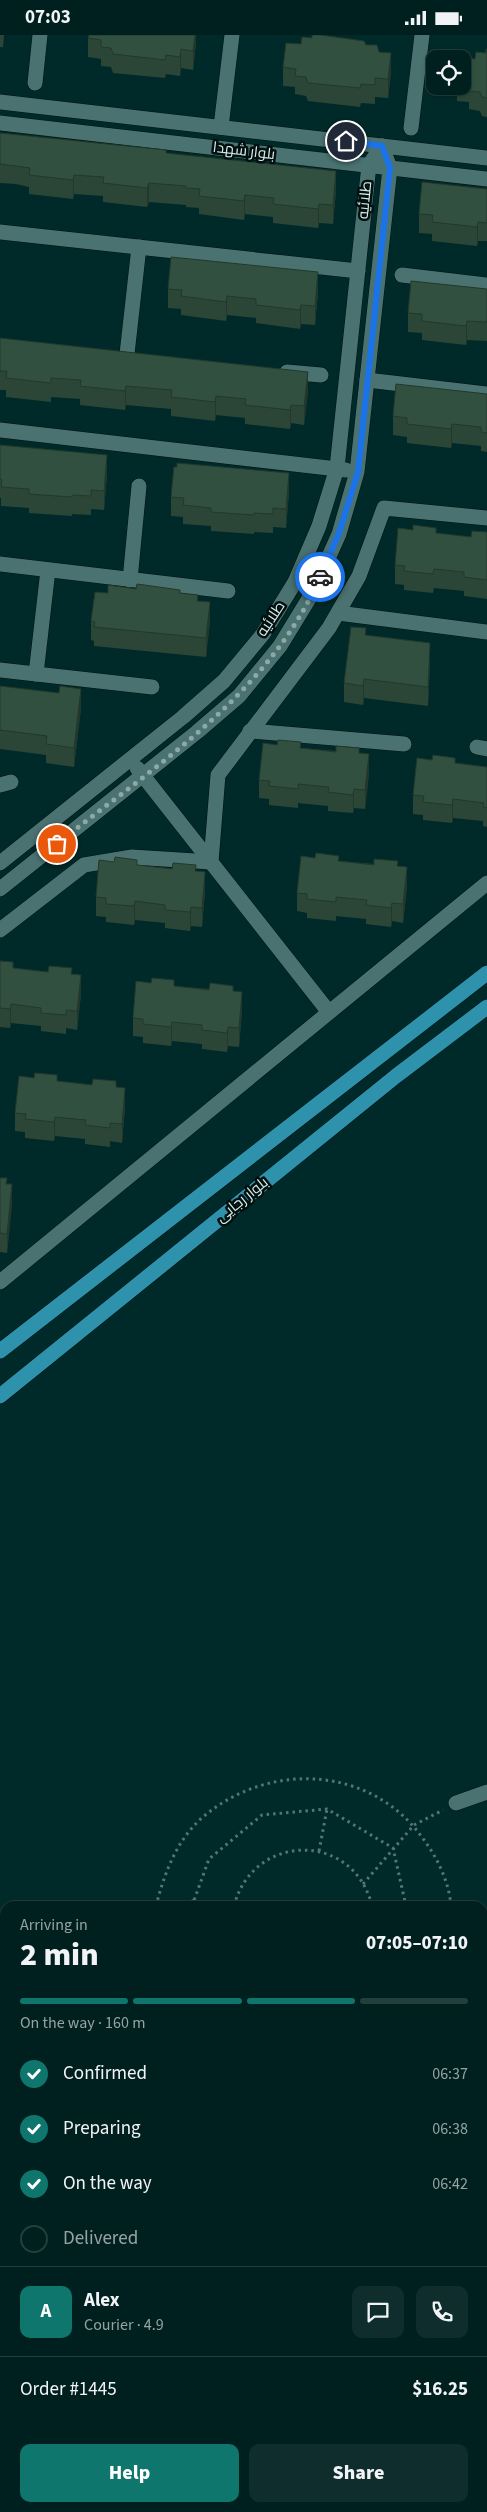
<!DOCTYPE html>
<html lang="en">
<head>
<meta charset="utf-8">
<style>
  body { margin:0; font-family:"Source Sans 3",Cairo,sans-serif; background:#0e2d2c; color:#f1f3f6; height:100vh; display:flex; flex-direction:column; font-size:19px; white-space:nowrap }
  * { box-sizing:border-box; margin:0 }
  p { font-size:16px; color:#95a3a4 }
  .icon { flex:none; width:28px; height:28px; fill:none; stroke:currentColor; stroke-width:2; stroke-linecap:round; stroke-linejoin:round }
  .map { position:relative; flex:1; overflow:hidden }
  .details { position:absolute; left:0px; top:1866px; width:488px; height:611px; display:flex; flex-direction:column; background:#00201f; border-radius:15px 15px 0 0; box-shadow:0 1px 4px #0004,0 0 0 1px #223e3d }
  .details>* { flex:none }
  .controls { position:absolute; left:426px; top:15px; display:grid; gap:10px }
  .controls a { display:grid; place-items:center; width:45px; height:45px; border-radius:10px; background:#00201f; box-shadow:0 1px 4px #0004,0 0 0 1px #223e3d; font-size:25px }
  .pin { position:absolute; display:grid; place-items:center; width:42px; height:42px; color:#fff; margin:-21px; border:2px solid #fff; border-radius:50%; box-shadow:0 1px 5px #0007 }
  .courier { position:absolute; display:grid; place-items:center; width:50px; height:50px; margin:-25px; border:4px solid #1a73e8; border-radius:50%; background:#fff; color:#222; box-shadow:0 1px 6px #0007 }
  .head em { font-style:normal; font-weight:800 }
  .head div { display:flex; flex-direction:column-reverse }
  .head { display:flex; align-items:center; justify-content:space-between; height:85px; padding:0 20px }
  h1 { font-size:32px; font-weight:800; line-height:38px }
  .bar { display:grid; grid-template-columns:repeat(4,1fr); gap:8px 5px; align-content:center; height:60px; padding:0 20px }
  .bar i { height:6px; border-radius:4px; background:#223e3d }
  .bar .selected { background:#0f766e }
  .bar p { grid-column:span 4 }
  .line { display:flex; align-items:center; gap:12px; padding:0 20px; border-top:1px solid #223e3d }
  .line div { flex:1 }
  .round { display:grid; place-items:center; flex:none; width:52px; height:52px; border-radius:10px; background:#0e2d2c }
  ol { padding:0 20px; list-style:none }
  li { display:flex; align-items:center; gap:15px; height:55px }
  li p { margin-inline-start:auto }
  li .icon { padding:5px; border-radius:50%; background:#0f766e; color:#fff; stroke-width:4 }
  li:last-child { color:#95a3a4 }
  li i { width:28px; height:28px; border:2px solid #223e3d; border-radius:50% }
  .cta { display:flex; gap:10px; margin-top:auto; padding:10px 20px }
  .cta a { flex:1; height:58px; border-radius:10px; background:#0f766e; color:#fff; font-size:20px; font-weight:800; line-height:58px; text-align:center }
  .cta a+a { background:#0e2d2c; color:#f1f3f6 }
  .status { display:flex; justify-content:space-between; align-items:center; height:35px; padding:0 25px; background:#00201f; direction:ltr }
  .status svg { height:14px; fill:currentColor }
  .map>svg:first-child { display:block }
  .lines { fill:none; stroke-linecap:round; stroke-linejoin:round }
  .minor-casing { stroke:#001110; stroke-width:16 }
  .major-casing { stroke:#001110; stroke-width:16 }
  .path { stroke:#537674; stroke-width:3; stroke-dasharray:2.5 4; stroke-linecap:butt }
  .minor { stroke:#4a7271; stroke-width:15 }
  .major { stroke:#2e92ac; stroke-width:15 }
  .wall { fill:#2b4536 }
  .shaded-wall { fill:#23382c }
  .building { fill:#32503f; stroke:#23382c }
  .done { stroke:#8ca9a8; stroke-width:5; stroke-dasharray:0 9 }
  .route { stroke:#1a73e8; stroke-width:6 }
  .labels { text-anchor:middle; dominant-baseline:central; stroke-width:5; stroke-linejoin:round; paint-order:stroke }
  .street-label { font-size:15px; fill:#d8eeec; stroke:#02100f }
</style>
</head>
<body>
<div class="status"><b>07:03</b><svg viewBox="0 0 49 12"><path d="M0 12V9h3v3zM5 12V6h3v6zM10 12V3h3v9zM15 12V0h3v12zM26 1h20v11H26zM47 4h2v5h-2z"/></svg></div>
<div class="map">
<svg width="487" height="2477" viewBox="0 0 487 2477">
  <rect width="100%" height="100%" fill="#002a29"/>
  <g class="lines">
    <defs>
      <g id="minor">
        <path d="M35 48 40 0"/>
        <path d="M0 67 487 123"/>
        <path d="M0 88 487 144"/>
        <path d="M221 92 232 0"/>
        <path d="M411 93 422 0"/>
        <path d="M0 197 358 236"/>
        <path d="M402 240 487 250"/>
        <path d="M127 319 139 212"/>
        <path d="M287 337 321 340"/>
        <path d="M367 345 487 359"/>
        <path d="M0 395 346 435"/>
        <path d="M0 529 228 556"/>
        <path d="M130 545 139 451"/>
        <path d="M338 578 487 597"/>
        <path d="M0 635 152 652"/>
        <path d="M36 639 48 535"/>
        <path d="M250 696 404 709"/>
        <path d="M477 712 487 714"/>
        <path d="M137 733 328 976"/>
        <path d="M0 750 11 747"/>
        <path d="M0 828 183 682 224 646 263 599 295 547 319 491 337 433 369 130 382 111"/>
        <path d="M0 854 197 697 239 661 280 611 313 557 339 499 357 437 390 133 382 111"/>
        <path d="M0 895 84 830 132 822 211 827 218 740 329 593 359 541 384 473 487 483"/>
        <path d="M0 1247 487 848"/>
        <path d="M456 1768 487 1757"/>
        <path d="M0 2343 5 2354"/>
        <path d="M58 2472 60 2477"/>
        <path d="M111 2477 122 2472"/>
      </g>
      <g id="major">
        <path d="M0 1316 487 938"/>
        <path d="M0 1361 396 1041 487 972"/>
        <path d="M482 2347 487 2344"/>
        <path d="M482 2397 487 2395"/>
        <path d="M202 2477 212 2472"/>
        <path d="M306 2477 316 2472"/>
      </g>
    </defs>
    <use href="#minor" class="minor-casing"/>
    <use href="#major" class="major-casing"/>
    <g class="path">
      <path d="M319 1816 327 1774"/>
      <path d="M363 1849 414 1790 443 1775"/>
      <path d="M156 1871C164 1839 177 1804 203 1782 270 1725 373 1731 424 1805 438 1824 449 1847 451 1871"/>
      <path d="M173 1871 195 1865 211 1871"/>
      <path d="M192 1871 209 1824 262 1780 327 1774 393 1813 406 1871"/>
      <path d="M234 1871C253 1797 354 1796 372 1871"/>
      <path d="M482 2048 487 2053"/>
    </g>
    <use href="#minor" class="minor"/>
    <use href="#major" class="major"/>
  </g>
  <g class="wall">
    <path d="M0 0H4L3 12H0Z"/>
    <path d="M196 0V8L193 35 181 33 180 41 166 39 165 43 113 38 111 32 101 31V24L88 22V3Z"/>
    <path d="M301 9 366 10 379 17 391 37 388 63 375 62V69L361 68 360 72 308 66 306 61 295 59V52L283 51V32Z"/>
    <path d="M487 14V82L482 81 480 76 469 74V67L457 66V51H462V24H475L486 18Z"/>
    <path d="M0 98 166 118 336 155 333 189 319 188 318 193 273 188V182L245 179 244 185 199 179V173L186 172V170L149 167 147 172 103 167V161L74 159 73 164 29 159V152L16 149 0 148Z"/>
    <path d="M487 154V206H478L477 211 432 206V199L419 198V179Z"/>
    <path d="M168 254 318 256 315 290 301 289 300 294 256 288V283L227 280 226 286 181 280V274L168 273Z"/>
    <path d="M487 254V306L467 305 466 310 422 305V298L408 297V278Z"/>
    <path d="M0 303 308 356 304 390 291 388 290 394 245 389V383L216 380 215 386 171 381V374L126 370 125 375 80 370V364L51 362V367L6 362V355H0Z"/>
    <path d="M487 359V417L481 416V411L452 408 451 413 407 408V402L393 400V381Z"/>
    <path d="M0 410 107 439 104 475 91 474V480L72 479V481L29 478V473L1 471V463H0Z"/>
    <path d="M289 457 286 493 273 492V498L254 497V499L211 496V491L183 489V482L171 481V462Z"/>
    <path d="M487 497V564L464 561V556L434 553 433 558 404 555V550L395 549V530L436 498 471 502Z"/>
    <path d="M136 554 180 558 198 566 210 586 206 622 94 611V606L91 605V586L108 558Z"/>
    <path d="M366 600 430 627 428 671 364 663 363 670 344 667V648Z"/>
    <path d="M0 651 81 673 74 732 46 728V720L0 714Z"/>
    <path d="M301 713 359 718 369 738 365 774 354 773 353 778 328 776V771L298 768V773L269 770V764L259 763V745Z"/>
    <path d="M432 725 487 732V792L483 791V786L453 783 452 788 423 785V780L413 779V760Z"/>
    <path d="M339 826 398 831 407 851 403 888 392 886 391 892 366 889V884L336 881V886L307 883V878L297 876V858Z"/>
    <path d="M137 830 196 836 205 856 202 892 191 891 190 896 165 893V888L135 885 134 890 106 887V882L96 881V862Z"/>
    <path d="M0 926 13 934 72 939 81 959 77 995 66 993V999L41 996V991L11 988 10 993 0 992Z"/>
    <path d="M174 951 233 956 242 976 239 1012 228 1011 227 1017 202 1014V1009L172 1006 171 1011 143 1008V1002L133 1001V983Z"/>
    <path d="M57 1046 116 1052 125 1072 122 1108 110 1106V1112L85 1109V1104L55 1101 54 1106 25 1103V1097L15 1096V1078Z"/>
    <path d="M0 1143 7 1149 12 1168 7 1218 0 1217Z"/>
    <path d="M5 2209V2304L0 2293V2211Z"/>
  </g>
  <g class="shaded-wall">
    <path d="M195 0H196V8L193 35V16Z"/>
    <path d="M181 14V33L180 41V22Z"/>
    <path d="M391 18V37L388 63V44Z"/>
    <path d="M336 136V155L333 189V170Z"/>
    <path d="M74 140V159L73 164V145Z"/>
    <path d="M149 148V167L147 172V153Z"/>
    <path d="M245 160V179L244 185V166Z"/>
    <path d="M319 169V188L318 193V174Z"/>
    <path d="M478 187V206L477 211V192Z"/>
    <path d="M318 237V256L315 290V271Z"/>
    <path d="M227 261V280L226 286V267Z"/>
    <path d="M301 270V289L300 294V275Z"/>
    <path d="M467 286V305L466 310V291Z"/>
    <path d="M308 337V356L304 390V371Z"/>
    <path d="M126 351V370L125 375V356Z"/>
    <path d="M216 361V380L215 386V367Z"/>
    <path d="M291 370V388L290 394V375Z"/>
    <path d="M452 389V408L451 413V394Z"/>
    <path d="M107 420V439L104 475V456Z"/>
    <path d="M289 438V457L286 493V474Z"/>
    <path d="M210 567V586L206 622V603Z"/>
    <path d="M430 608V627L428 671V652Z"/>
    <path d="M364 644V663L363 670V651Z"/>
    <path d="M81 654V673L74 732V713Z"/>
    <path d="M369 719V738L365 774V755Z"/>
    <path d="M354 754V773L353 778V760Z"/>
    <path d="M453 764V783L452 788V770Z"/>
    <path d="M407 832V851L403 888V869Z"/>
    <path d="M205 837V856L202 892V873Z"/>
    <path d="M135 866V885L134 890V871Z"/>
    <path d="M392 868V886L391 892V873Z"/>
    <path d="M191 872V891L190 896V877Z"/>
    <path d="M81 940V959L77 995V976Z"/>
    <path d="M242 957V976L239 1012V993Z"/>
    <path d="M11 969V988L10 993V974Z"/>
    <path d="M172 987V1006L171 1011V992Z"/>
    <path d="M228 992V1011L227 1017V998Z"/>
    <path d="M125 1053V1072L122 1108V1089Z"/>
    <path d="M55 1082V1101L54 1106V1087Z"/>
    <path d="M12 1149V1168L7 1218V1199Z"/>
  </g>
  <g class="building">
    <path d="M89 0H195L193 16 181 14 180 22 166 20 165 25 113 19 111 13 101 12V5L88 3Z"/>
    <path d="M312 0H321L364 6 366 10H377L379 17 391 18 388 44 375 43V50L361 49 360 53 308 48 306 42 295 41 296 34 283 32 286 8 301 9 302 2 312 3Z"/>
    <path d="M486 14H487V63L482 62 480 57 469 56 470 49 462 48V24H460V22L475 24 476 17 486 18Z"/>
    <path d="M0 98 166 115V118L336 136 333 170 319 169 318 174 273 169 274 163 245 160 244 166 199 161 200 154 186 153V151L149 148 147 153 103 148 104 142 74 140 73 145 29 140 30 133 16 131 0 129Z"/>
    <path d="M422 147 487 154V188L478 187 477 192 432 187 433 180 419 179Z"/>
    <path d="M171 222 318 237 315 271 301 270 300 275 256 270V264L227 261 226 267 181 261 182 255 168 254Z"/>
    <path d="M411 246 487 254V287L467 286 466 291 422 286V279L408 278Z"/>
    <path d="M0 303 308 337 304 371 291 370 290 375 245 370 246 364 216 361 215 367 171 362 172 355 126 351 125 356 80 351 81 345 51 343V348L6 343 7 336H0Z"/>
    <path d="M396 349 487 359V398L481 397V392L452 389 451 394 407 389V383L393 381Z"/>
    <path d="M0 410 107 420 104 456 91 455V461L72 460V462L29 459V454L1 452 2 445 0 444Z"/>
    <path d="M177 428 289 438 286 474 273 473V479L254 478V480L211 477V473L183 470 184 463 171 462 174 432H177Z"/>
    <path d="M413 490 436 493V498L471 502 472 496 487 497V545L464 542V537L434 534 433 539 404 536 405 531 395 530 398 493 413 495Z"/>
    <path d="M137 549 180 555V558L198 560 197 566 210 567 206 603 94 592 95 587 91 586 95 557 108 558V550L136 554Z"/>
    <path d="M351 592 366 593 365 600 430 608 428 652 364 644 363 651 344 648Z"/>
    <path d="M0 651 59 658 60 651 81 654 74 713 46 709 47 701 0 695Z"/>
    <path d="M278 705 301 707 300 713 336 717V711L359 713V718L369 719 365 755 354 754 353 760 328 757 329 752 298 749V754L269 751 270 746 259 745 263 708 277 710Z"/>
    <path d="M433 720 455 723V728L487 732V773L483 772 484 768 453 764 452 770 423 767 424 761 413 760 417 723 432 725Z"/>
    <path d="M316 818 339 821 338 826 374 830V824L398 826 397 831 407 832 403 869 392 868 391 873 366 870 367 865 336 862V867L307 864V859L297 858 301 821 315 823Z"/>
    <path d="M115 822 137 825V830L172 834 173 828 196 830 195 836 205 837 202 873 191 872 190 877 165 875V870L135 866 134 871 106 869V863L96 862 99 825 114 827Z"/>
    <path d="M0 926 13 927V933L48 937 49 931 72 933 71 939 81 940 77 976 66 975V980L41 978V973L11 969 10 974 0 973Z"/>
    <path d="M152 943 174 945V951L209 955 210 948 233 951V956L242 957 239 993 228 992 227 998 202 995V990L172 987 171 992 143 989V984L133 983 136 946 151 948Z"/>
    <path d="M35 1038 57 1040V1046L92 1050 93 1044 116 1046V1052L125 1053 122 1089 110 1088V1093L85 1090 86 1085 55 1082 54 1087 25 1084 26 1079 15 1078 19 1041 34 1043Z"/>
    <path d="M0 1143H7L6 1149H12L7 1199 0 1198Z"/>
    <path d="M5 2209V2289L0 2278V2211Z"/>
  </g>
  <g class="lines">
    <path class="done" d="M57 809C153 732 269 660 320 542"/>
    <path class="route" d="M320 542 339 498 358 437 390 133 382 111 346 106"/>
  </g>
  <g class="labels">
    <g class="street-label">
      <text transform="translate(244 116) rotate(7)">بلوار شهدا</text>
      <text transform="translate(365 165) rotate(-84)">طلائیه</text>
      <text transform="translate(271 584) rotate(-57)">طلائیه</text>
      <text transform="translate(242 1165) rotate(-39)">بلوار رجایی</text>
    </g>
  </g>
</svg>
<div class="controls">
<a><svg class="icon" aria-label="locate" viewBox="0 0 24 24"><circle cx="12" cy="12" r="6"/><path d="M12 2v4M12 18v4M2 12h4M18 12h4"/></svg></a>
</div>
<div class="pin" style="left:57px;top:809px;background:#ea580c"><svg class="icon" aria-label="bag" viewBox="0 0 24 24"><path d="M5 8h14l-1 12H6zM9 8a3 3 0 0 1 6 0"/></svg></div>
<div class="pin" style="left:346px;top:106px;background:#1f2937"><svg class="icon" aria-label="home" viewBox="0 0 24 24"><path d="M3 11l9-7 9 7M6 9v11h12V9"/></svg></div>
<div class="courier" style="left:320px;top:542px"><svg class="icon" aria-label="car" viewBox="0 0 24 24"><path d="M5 17H2v-5l4-1 3-4h7l3 4 3 1v5h-3M9 17h6M6 11h13"/><circle cx="7" cy="17" r="2"/><circle cx="17" cy="17" r="2"/></svg></div>
<section class="details">
<div class="head"><div><h1>2 min</h1><p>Arriving in</p></div><em>07:05–07:10</em></div>
<div class="bar"><i class="selected"></i><i class="selected"></i><i class="selected"></i><i></i><p>On the way · 160 m</p></div>
<ol>
<li><svg class="icon" aria-label="check" viewBox="0 0 24 24"><path d="M5 12l5 5 9-10"/></svg>Confirmed<p>06:37</p></li>
<li><svg class="icon" aria-label="check" viewBox="0 0 24 24"><path d="M5 12l5 5 9-10"/></svg>Preparing<p>06:38</p></li>
<li><svg class="icon" aria-label="check" viewBox="0 0 24 24"><path d="M5 12l5 5 9-10"/></svg>On the way<p>06:42</p></li>
<li><i></i>Delivered</li>
</ol>
<div class="line" style="height:90px"><b class="round" style="background:#0f766e;color:#fff">A</b><div><b>Alex</b><p>Courier · 4.9</p></div><a class="round"><svg class="icon" aria-label="chat" viewBox="0 0 24 24"><path d="M4 5h16v11H9l-5 4z"/></svg></a><a class="round"><svg class="icon" aria-label="phone" viewBox="0 0 24 24"><path d="M5 4h4l2 5-3 2q2 4 5 5l2-3 5 2v4C11 20 4 13 5 4z"/></svg></a></div>
<div class="line" style="height:65px"><div>Order #1445</div><b>$16.25</b></div>
<div class="cta"><a>Help</a><a>Share</a></div>
</section>
</div>
</body>
</html>
